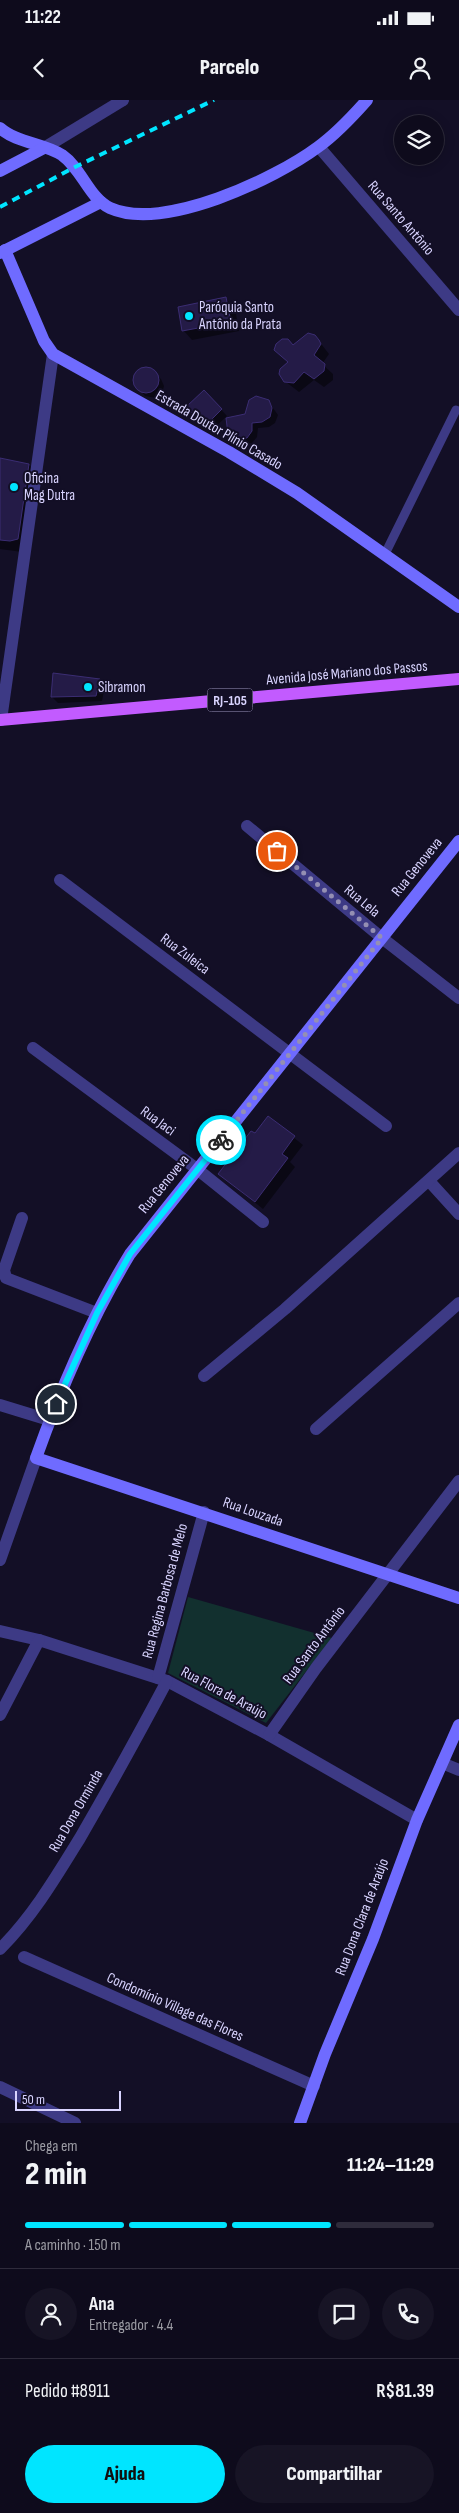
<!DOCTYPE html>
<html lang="pt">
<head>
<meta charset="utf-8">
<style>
  body { margin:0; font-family:"Sofia Sans Condensed",sans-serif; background:#171425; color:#f1f3f6; height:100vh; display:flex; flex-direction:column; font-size:19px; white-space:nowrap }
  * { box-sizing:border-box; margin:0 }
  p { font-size:16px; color:#9b9ba3 }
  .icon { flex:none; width:28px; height:28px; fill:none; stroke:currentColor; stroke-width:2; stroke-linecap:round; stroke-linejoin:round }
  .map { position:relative; height:2023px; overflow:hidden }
  .details { display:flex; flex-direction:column; background:#0e0b1c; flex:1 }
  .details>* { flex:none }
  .tools { position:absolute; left:394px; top:15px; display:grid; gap:10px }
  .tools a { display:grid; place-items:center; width:50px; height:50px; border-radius:50%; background:#0e0b1c; box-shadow:0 2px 12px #0003,0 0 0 1px #2e2b3b; font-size:25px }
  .scale { position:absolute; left:15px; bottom:12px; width:106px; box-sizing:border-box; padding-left:5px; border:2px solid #d9d4ff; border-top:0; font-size:14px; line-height:18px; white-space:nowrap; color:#d9d4ff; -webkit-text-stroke:4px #130f26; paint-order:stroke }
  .pin { position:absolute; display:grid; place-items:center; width:42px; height:42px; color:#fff; margin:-21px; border:2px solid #fff; border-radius:50%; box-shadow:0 1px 5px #0007 }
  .courier { position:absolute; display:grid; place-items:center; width:50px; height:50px; margin:-25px; border:4px solid #00e5ff; border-radius:50%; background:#fff; color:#222; box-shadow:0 1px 6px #0007 }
  .overview em { font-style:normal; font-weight:800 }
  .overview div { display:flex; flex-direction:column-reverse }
  .overview { display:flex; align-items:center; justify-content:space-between; height:85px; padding:0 25px }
  h1 { font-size:32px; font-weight:800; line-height:38px }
  .bar { display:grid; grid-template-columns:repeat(4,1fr); gap:8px 5px; align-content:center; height:60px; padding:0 25px }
  .bar i { height:6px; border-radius:4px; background:#2e2b3b }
  .bar .current { background:#00e5ff }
  .bar p { grid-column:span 4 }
  .line { display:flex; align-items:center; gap:12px; padding:0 25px; border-top:1px solid #2e2b3b }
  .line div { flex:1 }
  .round { display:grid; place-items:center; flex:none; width:52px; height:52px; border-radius:26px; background:#171425 }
  .primary-button { display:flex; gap:10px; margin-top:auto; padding:10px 25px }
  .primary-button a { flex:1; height:58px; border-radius:30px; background:#00e5ff; color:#111; font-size:20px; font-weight:800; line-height:58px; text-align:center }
  .primary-button a+a { background:#171425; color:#f1f3f6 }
  .status { display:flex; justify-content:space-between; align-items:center; height:35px; padding:0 25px; background:#0e0b1c; direction:ltr }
  .status svg { height:14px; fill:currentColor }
  header { display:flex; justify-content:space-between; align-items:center; height:65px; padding:0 25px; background:#0e0b1c; font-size:22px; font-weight:800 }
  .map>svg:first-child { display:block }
  .green { fill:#12302f }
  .shadow { fill:#0007 }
  .building { fill:#241b47; stroke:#3b2d73 }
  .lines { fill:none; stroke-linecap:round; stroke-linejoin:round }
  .lane { stroke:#3d3a85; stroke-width:9 }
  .street { stroke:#3d3a85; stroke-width:12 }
  .secondary { stroke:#6f6bff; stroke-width:12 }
  .primary { stroke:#c25bff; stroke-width:12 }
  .rail { stroke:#00e5ff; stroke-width:4; stroke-dasharray:8 6; stroke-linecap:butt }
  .done { stroke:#948fb3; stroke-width:5; stroke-dasharray:0 9 }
  .route { stroke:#00e5ff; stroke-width:6 }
  .poi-dot { fill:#00e5ff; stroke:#130f26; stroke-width:2 }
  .labels { text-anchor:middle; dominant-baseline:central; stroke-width:4; stroke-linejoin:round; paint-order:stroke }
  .shield { fill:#130f26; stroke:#9e99be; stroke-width:1 }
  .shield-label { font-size:14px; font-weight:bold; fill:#d9d4ff }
  .street-label { font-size:15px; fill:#d9d4ff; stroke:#130f26 }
  .poi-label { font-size:15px; fill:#d9d4ff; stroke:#130f26; text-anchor:start }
</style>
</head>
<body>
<div class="status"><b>11:22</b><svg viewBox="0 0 49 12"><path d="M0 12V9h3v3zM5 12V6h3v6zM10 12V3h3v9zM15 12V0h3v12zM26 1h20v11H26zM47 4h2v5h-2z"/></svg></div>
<header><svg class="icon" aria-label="back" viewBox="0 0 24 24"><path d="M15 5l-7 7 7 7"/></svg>Parcelo<svg class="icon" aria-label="person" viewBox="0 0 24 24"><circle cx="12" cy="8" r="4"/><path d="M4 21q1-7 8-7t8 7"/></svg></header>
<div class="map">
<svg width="459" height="2023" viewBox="0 0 459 2023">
  <rect width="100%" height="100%" fill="#130f26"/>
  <path class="green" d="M188 1497 332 1538 266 1623 168 1573Z"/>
  <g class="shadow">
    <path d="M226 199 235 208 239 231 192 240 184 231 179 208Z"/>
    <path d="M315 236 329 254 322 264 333 274V280L324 287 314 280 299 292 282 279 294 246Z"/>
    <path d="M147 269 161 279 164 286 162 294 156 298 145 296 135 283 137 273Z"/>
    <path d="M204 291 227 316 211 331 188 307Z"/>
    <path d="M268 301 278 315 275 323 269 327 258 328 257 337 252 343 241 344 229 333 246 315Z"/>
    <path d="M0 360 29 365 40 377 22 452 0 449Z"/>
    <path d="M99 580 105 586 102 601 58 603 52 597Z"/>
    <path d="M268 1017 303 1045 290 1062 295 1067 263 1109 220 1074Z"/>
  </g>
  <g class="building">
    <path d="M226 197 231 222 182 231 178 207Z"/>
    <path d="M308 233 315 235 319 240 321 244 314 255 325 264 324 271 314 279 304 272 294 283 284 282 279 274 280 269 288 262 274 250 276 244 282 239H288L293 245Z"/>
    <circle cx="146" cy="280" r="13"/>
    <path d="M204 290 222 309 205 326 186 307Z"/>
    <path d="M256 296 269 300 272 308 270 317 262 322 252 323V331L247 338 234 339 228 334 226 318 245 314 249 300Z"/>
    <path d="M0 358 29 364 18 439 10 441 0 440Z"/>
    <path d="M53 573 100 579 96 596 51 597Z"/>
    <path d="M268 1016 295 1036 282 1054 288 1058 255 1102 218 1074 251 1031 255 1033Z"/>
  </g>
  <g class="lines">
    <path class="lane" d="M385 454 456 310"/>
    <g class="street">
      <path d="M319 47 459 210"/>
      <path d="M44 48 123 0"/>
      <path d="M1 620 53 254"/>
      <path d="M247 726 382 838 459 898"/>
      <path d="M60 780 386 1026"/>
      <path d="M33 948 197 1069 263 1122"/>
      <path d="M429 1081 459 1114"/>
      <path d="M22 1118 4 1170 6 1178 97 1213"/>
      <path d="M204 1276 285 1209 459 1053"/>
      <path d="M0 1305 49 1320"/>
      <path d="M316 1329 459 1203"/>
      <path d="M0 1460 36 1358"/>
      <path d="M0 1531 39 1540 167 1581 269 1635 417 1720"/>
      <path d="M158 1578 204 1412"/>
      <path d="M0 1615 39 1540"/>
      <path d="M269 1635 316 1568 459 1381"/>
      <path d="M442 1663 459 1670"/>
      <path d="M0 1849C33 1816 56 1777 80 1738 110 1686 139 1634 167 1581"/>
      <path d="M24 1857 314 1986"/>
      <path d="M0 1987 75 2023"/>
    </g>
    <g class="secondary">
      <path d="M0 28C17 43 43 43 62 55 82 69 89 98 110 108 163 132 275 79 318 47 336 34 352 17 367 0"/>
      <path d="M0 71 44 48"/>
      <path d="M5 150 44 241 53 254 229 352 297 393 459 507"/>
      <path d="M0 153 101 102"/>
      <path d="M459 741 130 1154C91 1218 61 1288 36 1358L459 1498"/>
      <path d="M300 2023 325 1954 373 1839 417 1720 459 1625"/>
    </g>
    <path class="primary" d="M0 620 459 579"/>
    <path class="rail" d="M0 107 75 67 214 0"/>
  </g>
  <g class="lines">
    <path class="done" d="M221 1040 382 838 277 751"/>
    <path class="route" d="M56 1304 97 1213 130 1154 221 1040"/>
  </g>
  <g class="poi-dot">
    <circle cx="189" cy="216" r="5"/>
    <circle cx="14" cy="387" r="5"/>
    <circle cx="88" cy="587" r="5"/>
  </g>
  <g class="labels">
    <rect class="shield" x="207.5" y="588.5" width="45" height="23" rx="4"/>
    <g class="shield-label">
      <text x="230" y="600">RJ-105</text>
    </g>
    <g class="street-label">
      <text transform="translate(401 118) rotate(49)">Rua Santo Antônio</text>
      <text transform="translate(219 330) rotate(30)">Estrada Doutor Plínio Casado</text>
      <text transform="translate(347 573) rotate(-5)">Avenida José Mariano dos Passos</text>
      <text transform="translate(417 767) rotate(-51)">Rua Genoveva</text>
      <text transform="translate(362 801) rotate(40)">Rua Lela</text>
      <text transform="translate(185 854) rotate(37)">Rua Zuleica</text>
      <text transform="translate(158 1021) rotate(36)">Rua Jaci</text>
      <text transform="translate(164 1084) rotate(-51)">Rua Genoveva</text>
      <text transform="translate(253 1412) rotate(19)">Rua Louzada</text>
      <text transform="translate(165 1491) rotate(-75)">Rua Regina Barbosa de Melo</text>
      <text transform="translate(314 1545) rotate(-53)">Rua Santo Antônio</text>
      <text transform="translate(224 1593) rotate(28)">Rua Flora de Araújo</text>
      <text transform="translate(76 1711) rotate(-60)">Rua Dona Orminda</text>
      <text transform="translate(362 1817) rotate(-69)">Rua Dona Clara de Araújo</text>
      <text transform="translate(175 1907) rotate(24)">Condomínio Village das Flores</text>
    </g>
    <g class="poi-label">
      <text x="199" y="207">Paróquia Santo<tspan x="199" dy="17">Antônio da Prata</tspan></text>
      <text x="24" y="378">Oficina<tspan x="24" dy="17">Mag Dutra</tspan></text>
      <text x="98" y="587">Sibramon</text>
    </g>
  </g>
</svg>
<div class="tools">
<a><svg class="icon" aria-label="layers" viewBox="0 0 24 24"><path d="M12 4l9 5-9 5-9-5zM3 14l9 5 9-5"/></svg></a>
</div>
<div class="scale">50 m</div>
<div class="pin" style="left:277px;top:751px;background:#ea580c"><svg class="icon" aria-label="bag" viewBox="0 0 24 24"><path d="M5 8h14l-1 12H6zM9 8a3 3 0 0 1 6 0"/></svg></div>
<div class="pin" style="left:56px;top:1304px;background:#1f2937"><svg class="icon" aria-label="home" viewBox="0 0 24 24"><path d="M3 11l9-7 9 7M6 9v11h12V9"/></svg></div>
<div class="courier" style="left:221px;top:1040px"><svg class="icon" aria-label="bike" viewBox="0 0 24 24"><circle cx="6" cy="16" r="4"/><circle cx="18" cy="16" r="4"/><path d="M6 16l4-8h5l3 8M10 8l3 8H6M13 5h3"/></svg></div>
</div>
<section class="details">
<div class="overview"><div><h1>2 min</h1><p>Chega em</p></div><em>11:24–11:29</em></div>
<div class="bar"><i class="current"></i><i class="current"></i><i class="current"></i><i></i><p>A caminho · 150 m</p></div>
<div class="line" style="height:90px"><a class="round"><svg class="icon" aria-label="person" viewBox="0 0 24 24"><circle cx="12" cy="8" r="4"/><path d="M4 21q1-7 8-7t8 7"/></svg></a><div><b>Ana</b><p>Entregador · 4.4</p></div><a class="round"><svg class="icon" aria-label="chat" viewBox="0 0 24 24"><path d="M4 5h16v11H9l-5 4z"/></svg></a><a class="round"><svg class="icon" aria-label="phone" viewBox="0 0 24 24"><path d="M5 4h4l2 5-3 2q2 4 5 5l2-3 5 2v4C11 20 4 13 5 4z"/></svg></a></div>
<div class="line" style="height:65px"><div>Pedido #8911</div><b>R$81.39</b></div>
<div class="primary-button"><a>Ajuda</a><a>Compartilhar</a></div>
</section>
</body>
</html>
